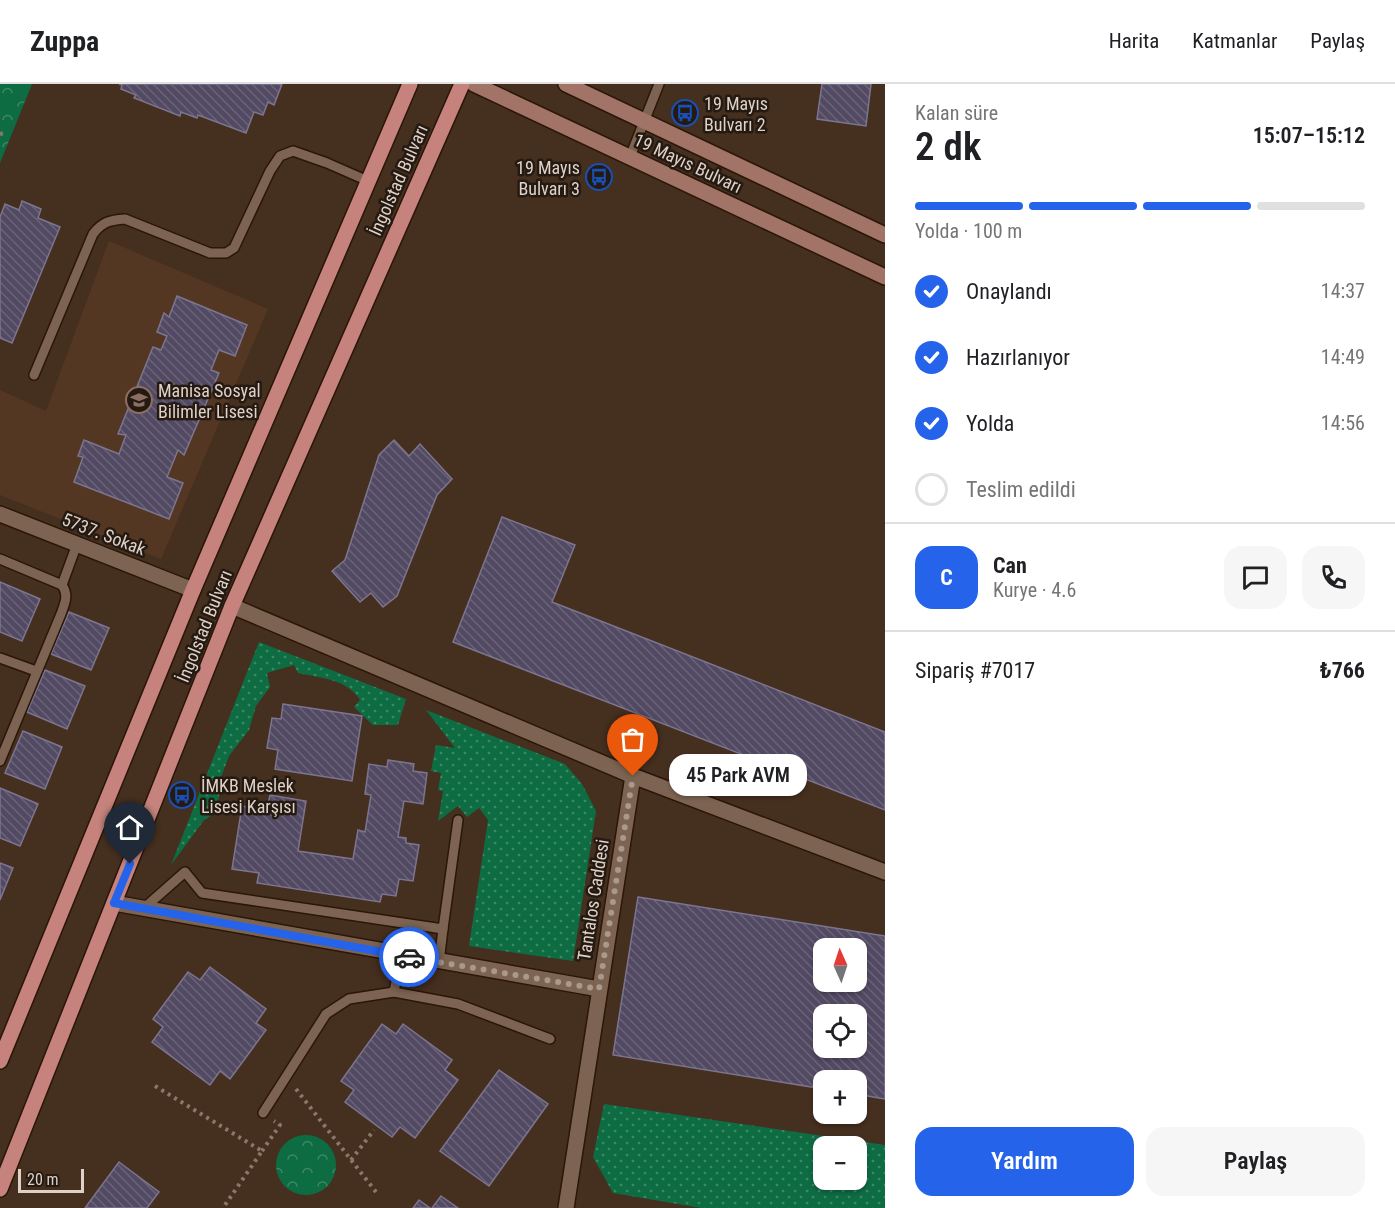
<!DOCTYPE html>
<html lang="tr">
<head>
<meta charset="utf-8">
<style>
  body { margin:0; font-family:"Roboto Condensed",sans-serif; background:#f6f6f6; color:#202124; height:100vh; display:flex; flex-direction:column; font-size:22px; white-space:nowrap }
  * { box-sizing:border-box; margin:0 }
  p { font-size:20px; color:#757577 }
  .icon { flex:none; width:33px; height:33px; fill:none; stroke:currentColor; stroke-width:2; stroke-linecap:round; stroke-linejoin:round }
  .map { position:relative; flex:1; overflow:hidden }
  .side { display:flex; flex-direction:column; background:#fff; width:510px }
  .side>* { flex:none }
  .needle { width:39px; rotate:357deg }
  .controls { position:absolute; left:813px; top:854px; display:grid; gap:12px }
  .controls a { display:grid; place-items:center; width:54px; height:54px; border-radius:12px; background:#fff; box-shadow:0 2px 4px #0004; font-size:30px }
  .scale { position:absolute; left:18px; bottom:15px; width:66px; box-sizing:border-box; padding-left:6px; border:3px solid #dfd1c7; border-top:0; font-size:16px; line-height:21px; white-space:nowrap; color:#dfd1c7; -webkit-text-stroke:4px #241a12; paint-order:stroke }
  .pin { position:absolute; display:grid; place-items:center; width:51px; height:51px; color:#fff; margin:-62px -26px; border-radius:50% 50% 50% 0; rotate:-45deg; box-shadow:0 0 6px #0007 }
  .pin .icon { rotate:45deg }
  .courier { position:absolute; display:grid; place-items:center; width:60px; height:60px; margin:-30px; border:4px solid #2563eb; border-radius:50%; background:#fff; color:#222; box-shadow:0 2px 8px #0007 }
  .bubble { position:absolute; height:42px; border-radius:18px; background:#fff; box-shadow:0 2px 4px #0004; font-size:20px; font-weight:600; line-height:42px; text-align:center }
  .head em { font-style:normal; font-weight:600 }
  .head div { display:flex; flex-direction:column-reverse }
  .head { display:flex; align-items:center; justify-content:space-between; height:102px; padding:0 30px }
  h1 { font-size:39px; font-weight:600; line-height:45px }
  .bar { display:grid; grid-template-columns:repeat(4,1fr); gap:9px 6px; align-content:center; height:72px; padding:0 30px }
  .bar i { height:8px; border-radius:4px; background:#e0e0e0 }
  .bar .selected { background:#2563eb }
  .bar p { grid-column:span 4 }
  .line { display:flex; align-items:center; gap:15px; padding:0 30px; border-top:2px solid #e0e0e0 }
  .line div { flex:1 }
  .round { display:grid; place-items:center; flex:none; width:63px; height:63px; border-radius:18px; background:#f6f6f6 }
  ol { padding:0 30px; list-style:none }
  li { display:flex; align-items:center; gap:18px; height:66px }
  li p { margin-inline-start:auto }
  li .icon { padding:6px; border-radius:50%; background:#2563eb; color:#fff; stroke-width:4 }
  li:last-child { color:#757577 }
  li i { width:33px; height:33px; border:3px solid #e0e0e0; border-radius:50% }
  .action { display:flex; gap:12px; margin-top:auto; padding:12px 30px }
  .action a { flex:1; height:69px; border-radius:18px; background:#2563eb; color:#fff; font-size:24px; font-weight:600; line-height:69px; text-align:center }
  .action a+a { background:#f6f6f6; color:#202124 }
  header { display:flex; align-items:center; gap:36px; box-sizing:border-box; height:84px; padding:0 30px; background:#fff; border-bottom:2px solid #e0e0e0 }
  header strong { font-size:28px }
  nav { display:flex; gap:33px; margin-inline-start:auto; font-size:21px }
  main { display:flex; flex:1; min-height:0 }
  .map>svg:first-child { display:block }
  .built { fill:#543722 }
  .grass { fill:url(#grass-dots); fill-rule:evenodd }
  .park { fill:url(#park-crowns) }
  .building { fill:url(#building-back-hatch); stroke:#7d7590; stroke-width:1.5; fill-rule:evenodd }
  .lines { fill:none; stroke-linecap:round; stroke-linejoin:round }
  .lane-casing { stroke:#2b1607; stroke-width:12 }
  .street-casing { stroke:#2b1607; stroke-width:18 }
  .secondary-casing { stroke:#2b1607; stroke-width:18 }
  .primary-casing { stroke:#2b1607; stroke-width:18 }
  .path { stroke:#8b786b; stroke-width:4; stroke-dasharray:3 4.5; stroke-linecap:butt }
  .lane { stroke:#7d6452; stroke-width:9 }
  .street { stroke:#7d6452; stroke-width:15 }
  .secondary { stroke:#a17467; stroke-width:15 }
  .primary { stroke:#c6837d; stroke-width:15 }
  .done { stroke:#a9988c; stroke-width:6; stroke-dasharray:0 10.8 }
  .route { stroke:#2563eb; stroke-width:8 }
  .labels { text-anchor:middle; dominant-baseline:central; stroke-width:5; stroke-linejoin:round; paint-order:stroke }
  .poi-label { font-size:18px; fill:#dfd1c7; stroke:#241a12; text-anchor:start }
  .street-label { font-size:18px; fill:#dfd1c7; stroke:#241a12 }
</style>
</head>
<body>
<header>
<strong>Zuppa</strong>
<nav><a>Harita</a><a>Katmanlar</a><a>Paylaş</a></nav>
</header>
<main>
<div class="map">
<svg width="885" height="1124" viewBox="0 0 885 1124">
  <defs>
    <pattern id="grass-dots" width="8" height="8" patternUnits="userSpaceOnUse" patternTransform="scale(1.5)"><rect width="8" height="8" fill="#0e6c43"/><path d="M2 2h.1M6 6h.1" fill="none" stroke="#3c8765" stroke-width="1.8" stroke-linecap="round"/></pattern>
    <pattern id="park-crowns" width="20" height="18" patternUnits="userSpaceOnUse" patternTransform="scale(1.5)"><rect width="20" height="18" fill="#0e6c43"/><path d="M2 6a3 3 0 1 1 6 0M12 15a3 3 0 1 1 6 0" fill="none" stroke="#3c8765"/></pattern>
    <pattern id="building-back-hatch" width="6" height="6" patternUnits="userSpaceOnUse" patternTransform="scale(1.5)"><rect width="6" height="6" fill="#524a63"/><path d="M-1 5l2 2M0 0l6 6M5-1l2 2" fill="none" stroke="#6a6378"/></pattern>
  </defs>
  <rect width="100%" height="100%" fill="#452f1f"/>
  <path class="built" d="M109 157 268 225 161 475 0 411V306L46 327Z"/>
  <g class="grass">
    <path d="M259 558 406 615 398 641H373L354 623 360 616C347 595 321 594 298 589L294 581 267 589 270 603 256 622 249 646 229 672 221 693 217 728 204 736 171 781Z"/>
    <path d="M426 626 565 680 582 700 596 727 573 877 469 862 488 736 479 724 467 733 458 722 438 737 443 707 438 706 441 689 431 687 436 661 455 664Z"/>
    <path d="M604 1020 885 1061V1124H701L613 1109 593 1073ZM824 1062H856V1095H824Z"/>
  </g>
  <g class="park">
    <path d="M0 0H32L0 79Z"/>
    <circle cx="306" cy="1081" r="30"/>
  </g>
  <g class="building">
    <path d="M119 0H282L274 21 268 18 263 31 254 28 246 49 198 31 197 34 181 28 180 32 134 14 136 11 121 5 122 1Z"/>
    <path d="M822 0H871L866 42 817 35Z"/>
    <path d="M22 117 41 125 38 134 60 143 12 259 0 254V133L5 120 19 126Z"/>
    <path d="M177 212 247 241 235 272 219 266 211 286 219 289 184 371 178 366 167 393 183 399 169 435 74 398 83 373 78 372 84 356 119 370 126 351 118 350 153 263 161 266 167 252 157 248 164 229 169 233Z"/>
    <path d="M394 356 409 372 420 360 452 395 437 411 397 512 383 523 371 509 360 518 332 487 345 476 379 371Z"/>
    <path d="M502 433 575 461 552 518 885 648V726L453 558Z"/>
    <path d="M0 498 40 515 22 557 0 548Z"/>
    <path d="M69 528 109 544 91 586 51 570Z"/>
    <path d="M45 586 85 602 67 645 27 628Z"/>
    <path d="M283 620 362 632 352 697 275 685 278 666 267 664 272 634 281 635Z"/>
    <path d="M23 647 62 663 45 705 5 689Z"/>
    <path d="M388 676 414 680 413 687 427 689 423 720 404 717 398 753 406 754V759L419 761 413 797 399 795 396 812 382 810 380 818 257 799 259 789 232 785 242 722 267 726 270 711 306 717 298 767 353 775 358 746 365 748 371 711 365 710 369 680 387 683Z"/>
    <path d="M0 704 38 720 20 762 0 754Z"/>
    <path d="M0 779 13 784 0 816Z"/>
    <path d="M638 813 885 852V1015L856 1010V996H824V1005L613 971ZM824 864H856V897H824ZM824 930H856V963H824Z"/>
    <path d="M210 883 266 925 256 939 266 946 230 995 220 987 210 1001 152 958 163 943 153 935 188 888 200 896Z"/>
    <path d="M382 940 396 950 403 940 452 976 445 986 458 996 415 1054 400 1043 392 1053 345 1018 354 1006 341 997Z"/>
    <path d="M499 986 548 1020 489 1102 440 1067Z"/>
    <path d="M119 1078 159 1108 147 1124H85Z"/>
    <path d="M441 1112 458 1124H432Z"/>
    <path d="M419 1116 430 1124H413Z"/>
  </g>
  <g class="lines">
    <defs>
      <g id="lane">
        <path d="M630 73 659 0"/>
        <path d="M34 291 93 150C102 138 110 136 125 135L210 169H226L234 164 270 87 280 72 293 67 327 79 368 97"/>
        <path d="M0 475 62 501C69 511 65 519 61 530L0 677"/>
        <path d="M62 501 77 460"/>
        <path d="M0 574 36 587"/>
        <path d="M143 825 185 788 202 809 443 845 458 736"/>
        <path d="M439 878 443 845"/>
        <path d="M394 908 458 920 550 955"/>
        <path d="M263 1029 326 930 349 915 394 908 401 871"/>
      </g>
      <g id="street">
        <path d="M0 430 193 506"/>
        <path d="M232 522 633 692 885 788"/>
        <path d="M114 819 599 905"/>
        <path d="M566 1124 633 692"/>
      </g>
      <g id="secondary">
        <path d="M474 0 885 193"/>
        <path d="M566 0 885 151"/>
      </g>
      <g id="primary">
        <path d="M0 977 193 506 410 0"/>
        <path d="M0 1105 232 522 462 0"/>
      </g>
    </defs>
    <use href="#lane" class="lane-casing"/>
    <use href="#street" class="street-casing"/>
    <use href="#secondary" class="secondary-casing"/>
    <use href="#primary" class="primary-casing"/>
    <g class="path">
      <path d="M0 50 4 49"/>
      <path d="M155 1002 262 1067 223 1124"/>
      <path d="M296 1005 376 1108"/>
      <path d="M262 1067 280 1041 274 1037"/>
      <path d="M351 1076 374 1046"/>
    </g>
    <use href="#lane" class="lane"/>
    <use href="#street" class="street"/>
    <use href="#secondary" class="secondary"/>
    <use href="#primary" class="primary"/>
  </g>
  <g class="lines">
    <path class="done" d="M409 873 599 905 633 692"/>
    <path class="route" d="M130 780 114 819 409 873"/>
  </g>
  <defs>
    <symbol id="bus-ring" viewBox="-11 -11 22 22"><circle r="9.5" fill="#241a12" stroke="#1a4fb4" stroke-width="1.5"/><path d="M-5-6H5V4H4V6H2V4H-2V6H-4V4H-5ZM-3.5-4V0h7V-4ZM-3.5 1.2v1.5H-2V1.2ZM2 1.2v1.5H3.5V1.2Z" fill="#1a4fb4"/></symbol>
    <symbol id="school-ring" viewBox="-11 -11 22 22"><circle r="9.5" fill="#241a12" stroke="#8d6e63" stroke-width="1.5"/><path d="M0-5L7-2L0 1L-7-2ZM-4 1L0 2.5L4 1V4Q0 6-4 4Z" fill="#8d6e63"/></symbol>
  </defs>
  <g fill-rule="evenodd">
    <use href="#bus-ring" x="670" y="14" width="30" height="30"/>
    <use href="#bus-ring" x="584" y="78" width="30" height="30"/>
    <use href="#school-ring" x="124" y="301" width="30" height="30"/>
    <use href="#bus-ring" x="167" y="696" width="30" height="30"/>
  </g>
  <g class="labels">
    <g class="poi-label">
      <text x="704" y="19">19 Mayıs<tspan x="704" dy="21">Bulvarı 2</tspan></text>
      <text x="580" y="83" text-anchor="end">19 Mayıs<tspan x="580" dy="21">Bulvarı 3</tspan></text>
      <text x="158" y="306">Manisa Sosyal<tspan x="158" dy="21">Bilimler Lisesi</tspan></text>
      <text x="201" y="701">İMKB Meslek<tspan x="201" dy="21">Lisesi Karşısı</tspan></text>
    </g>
    <g class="street-label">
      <text transform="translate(688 79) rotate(25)">19 Mayıs Bulvarı</text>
      <text transform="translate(398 96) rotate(-66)">İngolstad Bulvarı</text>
      <text transform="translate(104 450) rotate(21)">5737. Sokak</text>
      <text transform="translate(204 542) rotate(-68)">İngolstad Bulvarı</text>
      <text transform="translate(593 816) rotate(-81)">Tantalos Caddesi</text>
    </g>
  </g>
</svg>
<div class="controls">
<a><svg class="needle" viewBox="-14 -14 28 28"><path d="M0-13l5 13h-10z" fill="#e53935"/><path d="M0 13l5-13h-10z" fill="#757577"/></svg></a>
<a><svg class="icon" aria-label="locate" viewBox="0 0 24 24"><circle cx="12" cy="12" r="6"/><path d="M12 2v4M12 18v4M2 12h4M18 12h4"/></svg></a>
<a>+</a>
<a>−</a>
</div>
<div class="scale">20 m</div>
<div class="pin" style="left:633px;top:692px;background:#ea580c"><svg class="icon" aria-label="bag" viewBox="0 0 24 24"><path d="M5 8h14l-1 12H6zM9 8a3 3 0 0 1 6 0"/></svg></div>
<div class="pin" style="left:130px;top:780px;background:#1f2937"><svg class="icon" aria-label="home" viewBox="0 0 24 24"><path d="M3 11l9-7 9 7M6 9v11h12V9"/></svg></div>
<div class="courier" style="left:409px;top:873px"><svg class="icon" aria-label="car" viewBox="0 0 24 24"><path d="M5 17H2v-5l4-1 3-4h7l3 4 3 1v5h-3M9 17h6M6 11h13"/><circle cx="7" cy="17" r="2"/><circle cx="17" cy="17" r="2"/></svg></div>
<div class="bubble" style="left:669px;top:670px;width:138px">45 Park AVM</div>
</div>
<section class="side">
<div class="head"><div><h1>2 dk</h1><p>Kalan süre</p></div><em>15:07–15:12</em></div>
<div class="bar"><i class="selected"></i><i class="selected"></i><i class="selected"></i><i></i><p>Yolda · 100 m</p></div>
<ol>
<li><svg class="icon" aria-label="check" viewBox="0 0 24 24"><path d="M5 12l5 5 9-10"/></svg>Onaylandı<p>14:37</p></li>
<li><svg class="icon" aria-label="check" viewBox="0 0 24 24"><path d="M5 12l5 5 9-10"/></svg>Hazırlanıyor<p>14:49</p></li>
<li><svg class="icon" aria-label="check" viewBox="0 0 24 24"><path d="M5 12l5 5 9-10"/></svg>Yolda<p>14:56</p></li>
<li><i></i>Teslim edildi</li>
</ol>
<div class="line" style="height:108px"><b class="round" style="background:#2563eb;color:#fff">C</b><div><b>Can</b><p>Kurye · 4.6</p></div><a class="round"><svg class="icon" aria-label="chat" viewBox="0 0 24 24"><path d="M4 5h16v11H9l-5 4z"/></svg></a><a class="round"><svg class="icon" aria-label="phone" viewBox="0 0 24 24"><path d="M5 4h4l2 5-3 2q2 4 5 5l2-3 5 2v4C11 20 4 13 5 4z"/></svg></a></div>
<div class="line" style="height:78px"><div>Sipariş #7017</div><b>₺766</b></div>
<div class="action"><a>Yardım</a><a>Paylaş</a></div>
</section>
</main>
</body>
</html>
